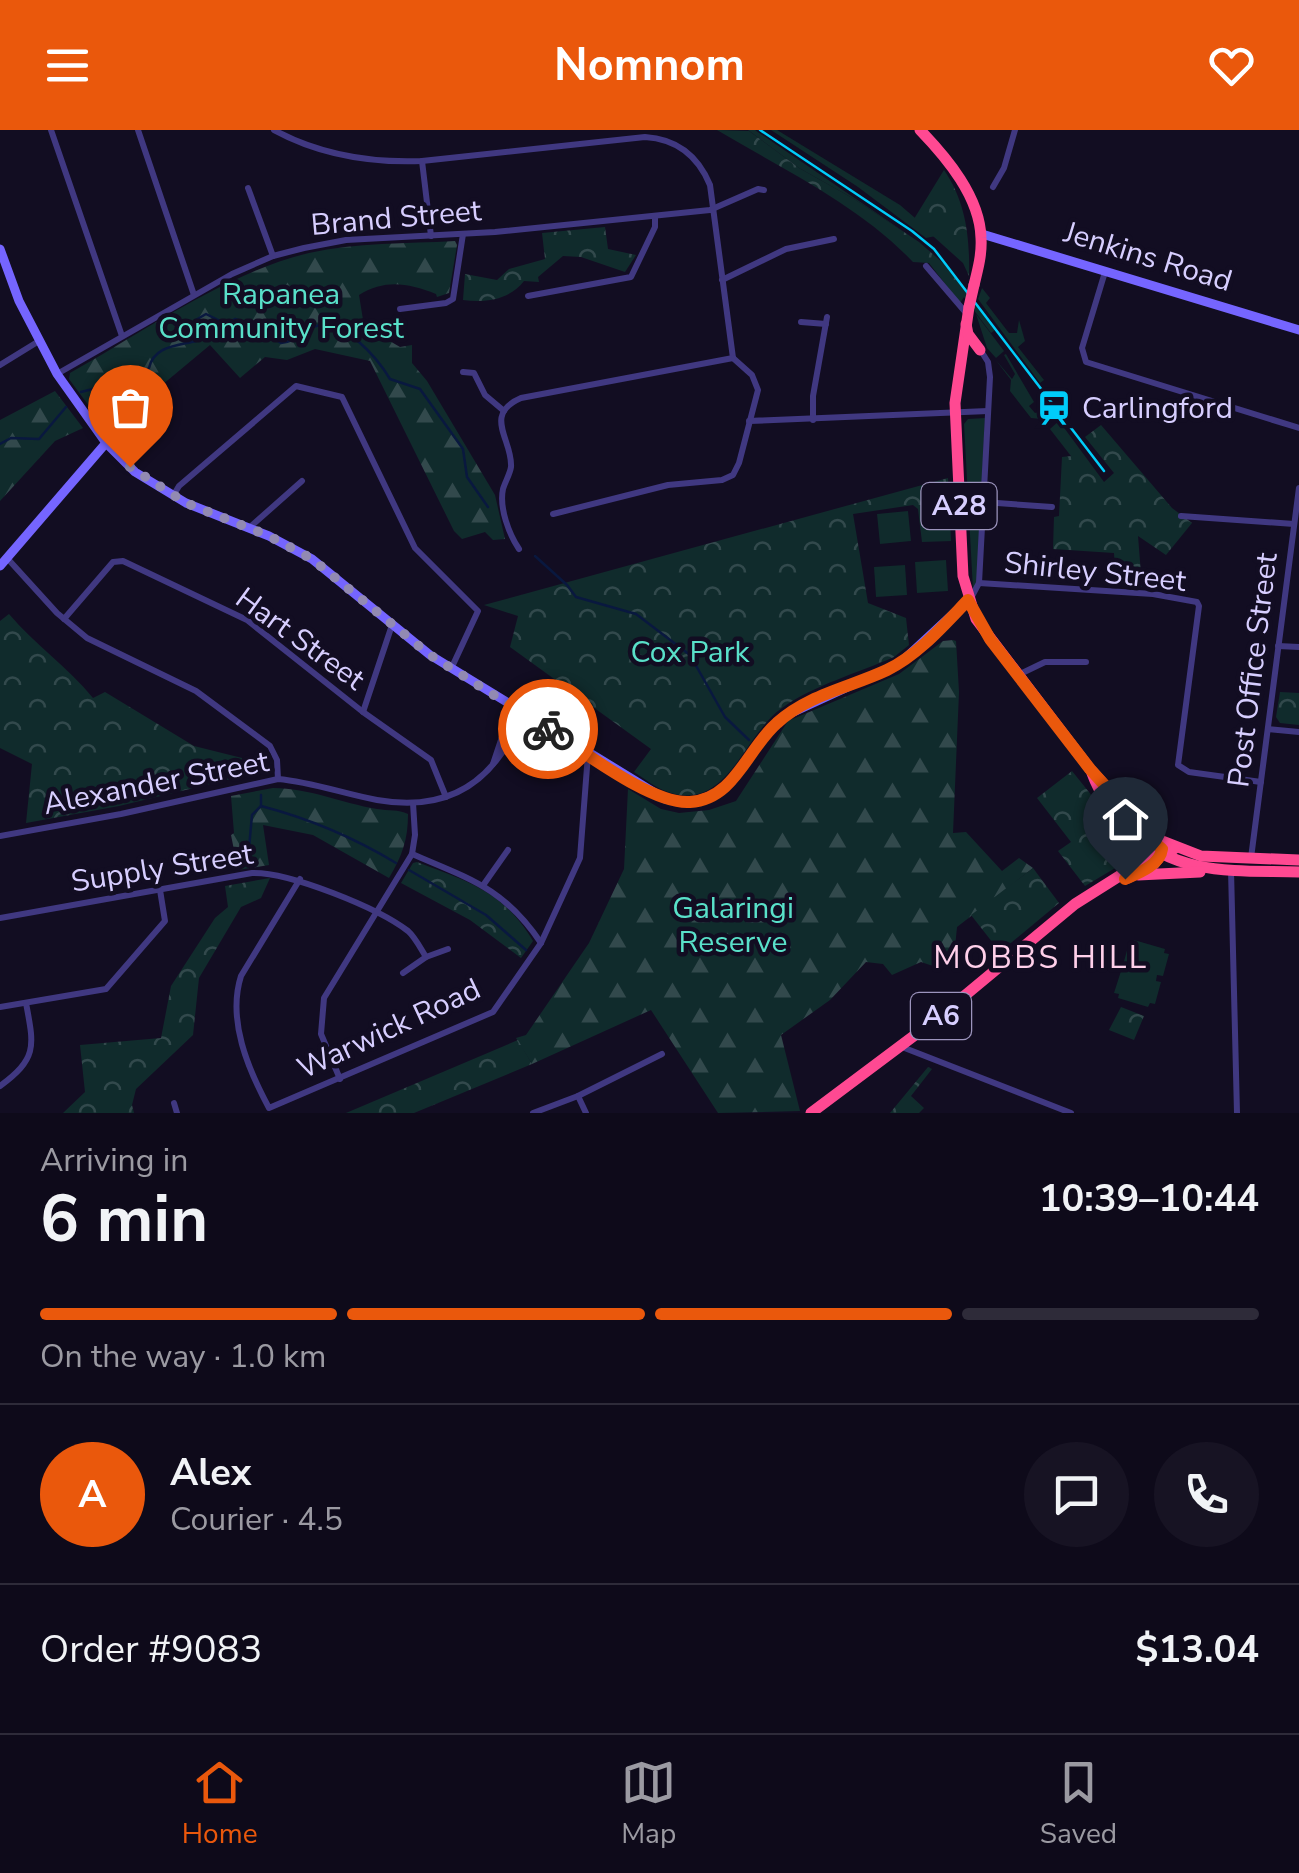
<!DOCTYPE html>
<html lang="en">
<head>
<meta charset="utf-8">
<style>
  body { margin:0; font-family:"Nunito Sans",sans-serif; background:#171323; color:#f1f3f6; height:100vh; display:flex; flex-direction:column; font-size:38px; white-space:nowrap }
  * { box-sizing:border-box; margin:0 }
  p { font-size:32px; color:#9b9aa2 }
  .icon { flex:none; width:55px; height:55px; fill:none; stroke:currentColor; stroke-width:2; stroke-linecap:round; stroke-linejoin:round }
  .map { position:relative; height:983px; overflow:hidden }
  .drawer { display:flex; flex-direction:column; background:#0e0a1a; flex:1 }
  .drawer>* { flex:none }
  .pin { position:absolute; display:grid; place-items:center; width:85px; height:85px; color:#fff; margin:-102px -42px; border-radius:50% 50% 50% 0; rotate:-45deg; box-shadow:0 0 10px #0007 }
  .pin .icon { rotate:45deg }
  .courier { position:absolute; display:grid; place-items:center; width:100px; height:100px; margin:-50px; border:8px solid #ea580c; border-radius:50%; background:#fff; color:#222; box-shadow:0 2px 12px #0007 }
  .head em { font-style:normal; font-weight:700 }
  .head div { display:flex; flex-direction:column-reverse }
  .head { display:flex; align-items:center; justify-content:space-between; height:170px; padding:0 40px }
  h1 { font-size:65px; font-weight:700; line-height:75px }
  .bar { display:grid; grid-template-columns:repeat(4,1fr); gap:15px 10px; align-content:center; height:120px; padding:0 40px }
  .bar i { height:12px; border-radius:8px; background:#2e2b39 }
  .bar .selected { background:#ea580c }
  .bar p { grid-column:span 4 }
  .line { display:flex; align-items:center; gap:25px; padding:0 40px; border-top:2px solid #2e2b39 }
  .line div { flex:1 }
  .round { display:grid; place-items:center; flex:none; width:105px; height:105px; border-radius:52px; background:#171323 }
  header { display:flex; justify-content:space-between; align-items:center; height:130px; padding:0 40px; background:#ea580c; color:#fff; font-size:45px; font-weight:700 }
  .dock { display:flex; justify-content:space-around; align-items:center; height:140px; border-top:2px solid #2e2b39; background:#0e0a1a; font-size:28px; color:#9b9aa2 }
  .dock a { display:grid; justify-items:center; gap:5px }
  .dock .selected { color:#ea580c }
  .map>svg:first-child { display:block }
  .grass { fill:#102b2c }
  .forest { fill:url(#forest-firs) }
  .park { fill:url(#park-crowns) }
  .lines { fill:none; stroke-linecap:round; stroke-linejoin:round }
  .stream { stroke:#09183f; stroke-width:2.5 }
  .street { stroke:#403881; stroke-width:6 }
  .secondary { stroke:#7565ff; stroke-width:9 }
  .highway { stroke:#ff4992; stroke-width:11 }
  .tram { stroke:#00ccf9; stroke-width:2.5 }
  .highway-bridge { stroke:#ff4992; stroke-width:11 }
  .done { stroke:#928ab2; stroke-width:10; stroke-dasharray:0 18 }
  .route { stroke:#ea580c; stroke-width:12 }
  .labels { text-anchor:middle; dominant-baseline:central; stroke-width:9; stroke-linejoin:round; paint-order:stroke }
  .shield { fill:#120d22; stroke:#9c94bd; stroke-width:2.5 }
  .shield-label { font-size:28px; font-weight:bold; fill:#d7ceff }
  .street-label { font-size:30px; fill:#d7ceff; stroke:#120d22 }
  .park-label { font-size:30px; fill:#59e0c9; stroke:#120d22 }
  .poi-label { font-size:30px; fill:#d7ceff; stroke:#120d22; text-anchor:start }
  .neighbourhood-label { font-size:32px; letter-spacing:2.5px; fill:#ffd0ea; stroke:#120d22 }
</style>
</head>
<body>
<header><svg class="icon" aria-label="menu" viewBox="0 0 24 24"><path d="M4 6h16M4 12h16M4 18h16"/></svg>Nomnom<svg class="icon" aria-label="heart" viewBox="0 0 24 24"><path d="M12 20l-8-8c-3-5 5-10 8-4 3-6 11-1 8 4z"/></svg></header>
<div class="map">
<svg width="1299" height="983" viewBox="0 0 1299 983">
  <defs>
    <pattern id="forest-firs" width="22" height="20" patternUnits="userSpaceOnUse" patternTransform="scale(2.5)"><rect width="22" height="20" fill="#102b2c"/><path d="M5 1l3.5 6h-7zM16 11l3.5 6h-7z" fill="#32494c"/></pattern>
    <pattern id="park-crowns" width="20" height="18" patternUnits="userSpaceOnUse" patternTransform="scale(2.5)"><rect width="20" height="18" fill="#102b2c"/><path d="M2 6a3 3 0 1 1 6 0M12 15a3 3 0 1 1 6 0" fill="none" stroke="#32494c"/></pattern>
  </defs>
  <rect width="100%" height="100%" fill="#120d22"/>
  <g class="grass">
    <path d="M748 0H755L919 112 854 69 799 38Z"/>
    <path d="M771 0H777L900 75 936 106 926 108 858 57Z"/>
    <path d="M982 158 990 168 986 173 1009 203H1017L1019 190 1025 211 1018 217 1044 250 1040 253 978 169Z"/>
    <path d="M976 184 1004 221 996 228 987 218Z"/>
    <path d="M1006 224 1034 272 1029 276 1035 283 1042 281 1051 292 1047 295 1041 289 1031 288 1010 261 1011 250 995 229 1012 249 1015 244 1004 225Z"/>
    <path d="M985 288 977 456 973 460 964 294 968 289Z"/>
    <path d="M908 381 911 411 880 414 877 384Z"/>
    <path d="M946 430 948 461 917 463 915 432Z"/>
    <path d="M905 435 907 465 876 467 874 437Z"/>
    <path d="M1134 810 1165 819 1164 823 1169 824 1163 846 1157 845 1156 851 1161 852 1155 874 1150 873 1148 877 1118 868 1119 864 1114 863 1121 841H1125L1127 836 1123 835 1129 813 1133 814Z"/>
  </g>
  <g class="forest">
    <path d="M455 111 457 115 449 163 437 167 436 164C408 153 385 149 359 165L364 196 400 217 412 215V233L427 251 495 365 505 409 493 410 485 402 462 409 454 401 370 231 315 219 287 230 265 227 240 248 210 215 138 275 134 316 130 322 124 311 114 309 109 303 69 249 70 243C143 202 228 142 309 123 357 112 407 114 455 111Z"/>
    <path d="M55 261 83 298 55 311 0 371V290Z"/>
    <path d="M953 510 956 511 959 562 953 703 966 702 1002 741 1019 728 1033 738 957 797 955 817 936 837 921 832 892 845 883 834 866 832 830 870 781 905 800 981 718 983 651 880 532 934 516 908 526 905 589 813 624 739 628 659 661 679 679 683 709 680 736 671 788 591 899 544 943 511Z"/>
    <path d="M273 658C309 658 341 673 377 679 388 681 398 679 408 684 408 710 402 726 389 748L313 705 263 695 269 735 238 740 231 705 234 703 231 666Z"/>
  </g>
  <g class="park">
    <path d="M717 0 749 1 799 38 854 69 919 112 943 133 995 200 991 203 964 167 960 173 929 133 913 132C859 75 784 40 717 0Z"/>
    <path d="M944 40C966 72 970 108 969 146L963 133 914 89Z"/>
    <path d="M605 97 608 119 636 125 625 142 581 127 563 126 538 147 539 152 524 151C509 170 486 173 463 170L465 144 497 150 509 139 545 129 542 103Z"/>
    <path d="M1059 291 1104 352 1114 343 1085 307 1101 295 1172 378 1192 393 1166 425 1138 406 1142 457 1116 455 1114 423 1053 419 1054 387 1059 386 1062 327 1071 326 1050 299Z"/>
    <path d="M948 348 951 411 922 412 918 379 913 375 853 384 868 473 906 488 909 515 894 527C858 543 814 555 782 578 744 604 727 683 668 662 656 658 645 649 634 642L651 619 510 517 518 486 484 475Z"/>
    <path d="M9 484C35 515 68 537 93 568L105 562 194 616 242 628 252 644 119 676 26 693 32 634 0 618V491Z"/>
    <path d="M1280 562 1299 563V595L1280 593 1276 587Z"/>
    <path d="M1072 641 1134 718 1127 731 1085 756 1058 721 1071 712 1037 668Z"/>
    <path d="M417 732C469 752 503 761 533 811L521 828 470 790 401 753 413 733Z"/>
    <path d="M1033 738 1059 773 1000 822 971 785Z"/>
    <path d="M270 748 261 768 241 777 199 848 193 905 136 959 132 975 134 983H63L85 962 80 915 161 908 171 856 215 788 228 777 225 756Z"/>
    <path d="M1121 877 1144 886 1134 910 1109 900Z"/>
    <path d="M518 910 532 934 414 983H346Z"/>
    <path d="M928 937 932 939 911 966 924 978 919 983H890Z"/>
  </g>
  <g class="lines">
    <g class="stream">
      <path d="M81 262 124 251 149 238C154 216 176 216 196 211L198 202 194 191 206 184 226 194 235 189 261 199 281 213C296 212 303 200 316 196 344 188 378 229 390 249L420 259 463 319 467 347 488 377"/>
      <path d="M0 314 11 308 39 309 66 277"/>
      <path d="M535 426 567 455 576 467 636 484 690 525 725 587 749 610"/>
      <path d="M261 665V676C311 689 353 707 396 733"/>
      <path d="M248 729 252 685 261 676"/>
      <path d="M409 740 486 785 526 820"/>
    </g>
    <g class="street">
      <path d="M51 0 122 206"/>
      <path d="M138 0 194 165"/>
      <path d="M274 0C320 25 370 33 422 31L645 7C677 9 698 26 710 55L733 228"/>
      <path d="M422 31 431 106"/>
      <path d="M993 57 1004 38 1015 0"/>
      <path d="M248 58 273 126"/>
      <path d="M926 136 967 184"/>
      <path d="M1105 142 1082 218 1086 232 1299 298"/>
      <path d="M722 150 786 119 834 109"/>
      <path d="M528 166 631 147 655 97V86"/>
      <path d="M400 179 446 173 453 169 463 104"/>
      <path d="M801 192 826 194"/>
      <path d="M0 235 39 211"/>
      <path d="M463 242 474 243 485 265 504 281"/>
      <path d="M57 244 232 144 273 126 304 118 346 110 495 102 710 80 758 59 764 60"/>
      <path d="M813 290V266L827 187"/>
      <path d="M749 291 988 281"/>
      <path d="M173 366 179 356 296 256 342 267 415 418 478 481 451 539"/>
      <path d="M983 372 1052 377"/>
      <path d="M553 384 668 355 722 350 733 345 739 333 758 260 752 245 733 228"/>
      <path d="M1181 386 1294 394"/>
      <path d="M249 398 302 351"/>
      <path d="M519 419C509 404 499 378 503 359 505 352 510 344 511 337 513 310 482 285 521 268L733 228"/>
      <path d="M7 428 57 483 87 508 196 561 270 616 277 630 278 649"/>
      <path d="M979 453 1153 464 1197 472 1199 476 1178 635 1189 642 1261 652"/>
      <path d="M971 468 979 453 990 247 988 232 981 221"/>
      <path d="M64 489 113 432 123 431 247 490 363 582 431 630 446 667"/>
      <path d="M1278 516 1299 517"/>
      <path d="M1018 545 1045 532H1086"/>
      <path d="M363 582 392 495"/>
      <path d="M1268 599 1299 602"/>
      <path d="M493 634 512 577"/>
      <path d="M0 706 121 684 278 649C312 652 344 664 377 670 451 683 497 650 522 583"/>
      <path d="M412 724C470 749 504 758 541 813"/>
      <path d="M1251 728 1299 358"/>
      <path d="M1231 740 1237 983"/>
      <path d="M300 749 241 846C227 890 248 939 269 978L493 882 541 813 580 728 588 624"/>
      <path d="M484 754 508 720"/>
      <path d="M0 788 252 743C290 742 378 778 408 801 415 807 421 819 426 827"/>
      <path d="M403 843 426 827 448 819"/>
      <path d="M0 877 106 859 165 791 160 760"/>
      <path d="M902 917 1071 983"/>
      <path d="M340 949 321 904 324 868 412 724 415 705 413 673"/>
      <path d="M0 956C38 928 34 916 26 873"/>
      <path d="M578 966 586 983"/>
      <path d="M174 973 177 983"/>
      <path d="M533 983 578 966 662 924"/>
    </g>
    <g class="secondary">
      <path d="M982 104 1299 200"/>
      <path d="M0 119 19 171 57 244 106 313 135 342 186 373 269 406 312 429 430 525 665 669 693 672 718 663 732 651 767 603 787 585 900 533 968 470"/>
      <path d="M0 436 106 313"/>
    </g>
    <g class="highway">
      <path d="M920 0C947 28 980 67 981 108 982 124 978 139 974 155"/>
      <path d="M969 177 955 273 963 446 976 489 1090 639 1132 685 1160 710 1201 726 1299 730"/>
      <path d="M966 194 968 204 980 220"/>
      <path d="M1092 643C1100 665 1114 684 1131 701 1177 747 1238 740 1299 742"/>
      <path d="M1138 745 1200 742"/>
      <path d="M1128 748 1154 734 1161 725"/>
      <path d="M811 983 939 887 1075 774 1159 721 1174 719"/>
    </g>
    <path class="tram" d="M760 0 912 101 934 119 1104 341"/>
    <path class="highway-bridge" d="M969 177 974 155"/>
  </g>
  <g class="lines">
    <path class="done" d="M130 337 186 373 269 406 312 429 430 525 548 599"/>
    <path class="route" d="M548 599C582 620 652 675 690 672 735 669 747 619 777 593 807 565 851 557 887 540 918 525 944 495 968 470L990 509 1090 639 1126 679 1135 696 1162 719C1160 735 1139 743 1125 749"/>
  </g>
  <defs>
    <symbol id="station-bare" viewBox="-9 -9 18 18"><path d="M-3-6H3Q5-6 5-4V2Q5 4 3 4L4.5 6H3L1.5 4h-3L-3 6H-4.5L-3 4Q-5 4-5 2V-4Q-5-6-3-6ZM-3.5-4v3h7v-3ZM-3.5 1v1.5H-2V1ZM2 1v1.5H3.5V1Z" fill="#00ccf9" stroke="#120d22" stroke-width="2.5" paint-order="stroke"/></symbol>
  </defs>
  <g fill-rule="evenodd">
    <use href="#station-bare" x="1029" y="253" width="50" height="50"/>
  </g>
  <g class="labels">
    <g class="shield">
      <rect x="921.5" y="353" width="75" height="46" rx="8"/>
      <rect x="911" y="863" width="60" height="46" rx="8"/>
    </g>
    <g class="shield-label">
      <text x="959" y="376">A28</text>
      <text x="941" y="886">A6</text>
    </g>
    <g class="street-label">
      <text transform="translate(396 88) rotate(-5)">Brand Street</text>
      <text transform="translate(1148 127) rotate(17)">Jenkins Road</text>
      <text transform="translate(1095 442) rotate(6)">Shirley Street</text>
      <text transform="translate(300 509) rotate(36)">Hart Street</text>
      <text transform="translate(1253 540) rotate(-83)">Post Office Street</text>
      <text transform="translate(156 653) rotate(-11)">Alexander Street</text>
      <text transform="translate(162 738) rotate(-9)">Supply Street</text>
      <text transform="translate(389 899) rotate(-25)">Warwick Road</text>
    </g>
    <g class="park-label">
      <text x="281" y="164">Rapanea<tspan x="281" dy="34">Community Forest</tspan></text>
      <text x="690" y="522">Cox Park</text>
      <text x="733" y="778">Galaringi<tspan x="733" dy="34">Reserve</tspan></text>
    </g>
    <g class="poi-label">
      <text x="1082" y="278">Carlingford</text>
    </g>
    <g class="neighbourhood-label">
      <text x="1041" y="827">MOBBS HILL</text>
    </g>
  </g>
</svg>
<div class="pin" style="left:130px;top:337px;background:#ea580c"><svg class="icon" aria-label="bag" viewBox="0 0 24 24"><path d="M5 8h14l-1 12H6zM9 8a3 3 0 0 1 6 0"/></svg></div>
<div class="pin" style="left:1125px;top:749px;background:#1f2937"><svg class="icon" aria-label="home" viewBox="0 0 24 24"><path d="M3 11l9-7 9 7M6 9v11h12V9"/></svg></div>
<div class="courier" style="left:548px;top:599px"><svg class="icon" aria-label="bike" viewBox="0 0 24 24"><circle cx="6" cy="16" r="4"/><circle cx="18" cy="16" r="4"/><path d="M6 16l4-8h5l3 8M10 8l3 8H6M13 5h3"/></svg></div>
</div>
<section class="drawer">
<div class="head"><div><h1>6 min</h1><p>Arriving in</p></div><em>10:39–10:44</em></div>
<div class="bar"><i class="selected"></i><i class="selected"></i><i class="selected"></i><i></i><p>On the way · 1.0 km</p></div>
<div class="line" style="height:180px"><b class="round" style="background:#ea580c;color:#fff">A</b><div><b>Alex</b><p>Courier · 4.5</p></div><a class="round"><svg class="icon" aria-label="chat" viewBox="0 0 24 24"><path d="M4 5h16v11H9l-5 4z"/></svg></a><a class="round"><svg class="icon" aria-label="phone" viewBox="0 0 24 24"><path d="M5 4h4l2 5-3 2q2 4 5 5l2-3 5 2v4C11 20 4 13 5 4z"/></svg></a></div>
<div class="line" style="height:130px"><div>Order #9083</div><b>$13.04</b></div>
</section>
<nav class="dock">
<a class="selected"><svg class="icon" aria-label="home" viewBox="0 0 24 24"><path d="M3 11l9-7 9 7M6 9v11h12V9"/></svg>Home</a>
<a><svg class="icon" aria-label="map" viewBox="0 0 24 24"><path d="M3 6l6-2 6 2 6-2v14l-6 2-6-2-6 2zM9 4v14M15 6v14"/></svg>Map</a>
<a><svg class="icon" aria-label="saved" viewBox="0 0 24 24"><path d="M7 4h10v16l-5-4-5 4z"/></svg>Saved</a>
</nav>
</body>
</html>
